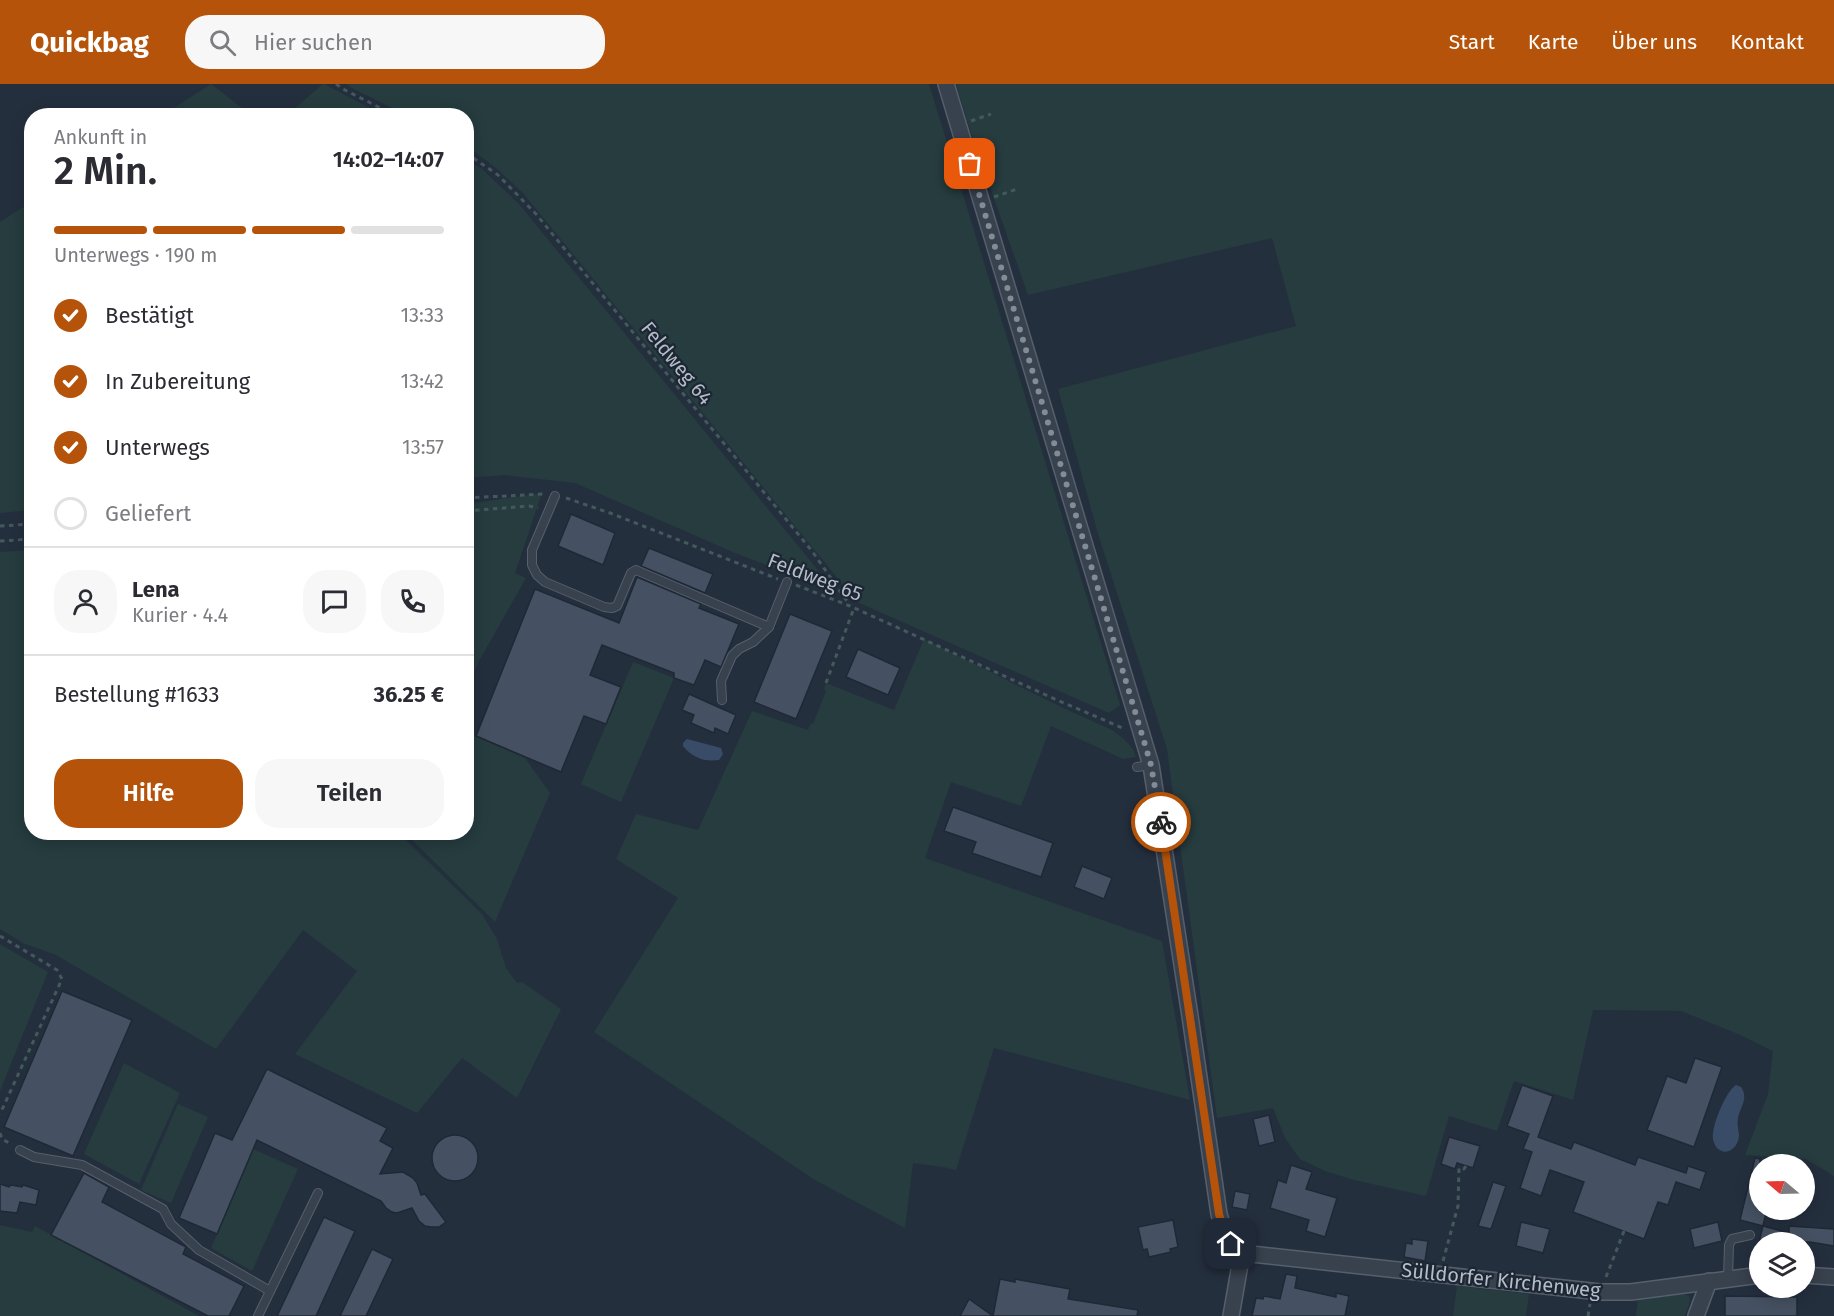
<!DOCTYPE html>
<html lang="de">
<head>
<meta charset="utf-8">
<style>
  body { margin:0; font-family:"Fira Sans",sans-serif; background:#f7f7f7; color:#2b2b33; height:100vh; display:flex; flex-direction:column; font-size:22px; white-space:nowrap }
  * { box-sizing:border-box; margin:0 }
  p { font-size:20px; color:#7c7c81 }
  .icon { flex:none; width:33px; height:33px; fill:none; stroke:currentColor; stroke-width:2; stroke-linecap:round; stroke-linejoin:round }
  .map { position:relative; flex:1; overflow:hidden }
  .details { position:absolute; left:24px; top:24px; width:450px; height:732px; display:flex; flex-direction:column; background:#fff; border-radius:24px; box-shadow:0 3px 15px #0003 }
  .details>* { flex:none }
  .needle { width:39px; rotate:289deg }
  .buttons { position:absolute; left:1749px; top:1070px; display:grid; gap:12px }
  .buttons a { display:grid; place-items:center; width:66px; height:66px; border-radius:50%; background:#fff; box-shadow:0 3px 15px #0003; font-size:30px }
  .pin { position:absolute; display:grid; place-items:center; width:51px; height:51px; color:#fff; margin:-26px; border-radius:12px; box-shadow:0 3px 9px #0006 }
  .courier { position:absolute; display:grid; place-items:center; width:60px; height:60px; margin:-30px; border:4px solid #b45309; border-radius:50%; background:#fff; color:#222; box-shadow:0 2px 8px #0007 }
  .head em { font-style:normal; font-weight:600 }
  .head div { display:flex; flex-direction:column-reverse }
  .head { display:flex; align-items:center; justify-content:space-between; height:102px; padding:0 30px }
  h1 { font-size:39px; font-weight:600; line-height:45px }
  .bar { display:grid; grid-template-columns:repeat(4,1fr); gap:9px 6px; align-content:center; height:72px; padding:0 30px }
  .bar i { height:8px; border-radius:4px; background:#e1e1e2 }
  .bar .active { background:#b45309 }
  .bar p { grid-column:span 4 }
  .line { display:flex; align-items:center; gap:15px; padding:0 30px; border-top:2px solid #e1e1e2 }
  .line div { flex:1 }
  .round { display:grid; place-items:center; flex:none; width:63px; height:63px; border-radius:24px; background:#f7f7f7 }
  ol { padding:0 30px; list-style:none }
  li { display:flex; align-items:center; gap:18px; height:66px }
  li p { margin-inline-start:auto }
  li .icon { padding:6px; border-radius:50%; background:#b45309; color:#fff; stroke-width:4 }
  li:last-child { color:#7c7c81 }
  li i { width:33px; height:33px; border:3px solid #e1e1e2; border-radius:50% }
  .cta { display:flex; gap:12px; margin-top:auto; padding:12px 30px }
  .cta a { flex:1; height:69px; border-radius:24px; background:#b45309; color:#fff; font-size:24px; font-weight:600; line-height:69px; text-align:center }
  .cta a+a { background:#f7f7f7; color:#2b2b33 }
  header { display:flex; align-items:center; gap:36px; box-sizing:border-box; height:84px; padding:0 30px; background:#b45309; color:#fff }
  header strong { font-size:28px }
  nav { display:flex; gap:33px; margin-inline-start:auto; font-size:21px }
  .search { width:420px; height:54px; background:#f7f7f7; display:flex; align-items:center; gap:15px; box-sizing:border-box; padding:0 21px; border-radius:24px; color:#7c7c81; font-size:22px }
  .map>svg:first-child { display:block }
  .green { fill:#263c3f }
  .water { fill:#394c67 }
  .building { fill:#455162; stroke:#1f2835; stroke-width:1.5 }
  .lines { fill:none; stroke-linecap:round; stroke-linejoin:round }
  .lane-casing { stroke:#565f6c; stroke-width:10 }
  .street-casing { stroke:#565f6c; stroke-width:18 }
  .path { stroke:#44595c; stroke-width:3; stroke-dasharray:4.5 4.5; stroke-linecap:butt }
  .lane { stroke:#38414e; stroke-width:8 }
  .street { stroke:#38414e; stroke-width:15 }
  .done { stroke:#828b98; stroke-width:6; stroke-dasharray:0 10.8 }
  .route { stroke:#b45309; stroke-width:8 }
  .labels { text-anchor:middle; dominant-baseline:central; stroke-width:4.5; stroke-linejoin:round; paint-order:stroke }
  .street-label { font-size:20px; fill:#b4bcc9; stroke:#1d2633 }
</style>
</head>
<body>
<header>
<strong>Quickbag</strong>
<div class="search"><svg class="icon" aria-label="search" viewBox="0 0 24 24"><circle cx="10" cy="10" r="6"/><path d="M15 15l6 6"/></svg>Hier suchen</div>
<nav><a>Start</a><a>Karte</a><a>Über uns</a><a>Kontakt</a></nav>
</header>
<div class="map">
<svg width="1834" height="1232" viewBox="0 0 1834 1232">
  <rect width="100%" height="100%" fill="#242f3e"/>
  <g class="green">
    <path d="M211 0 251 31H163Z"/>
    <path d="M323 0H324L383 31H287Z"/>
    <path d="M347 0H929L1120 621 1109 629 857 518 523 109 496 84 467 62 466 32 406 31 350 3Z"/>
    <path d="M956 0H1834V1092L1806 1075 1745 1071 1768 1010 1773 967 1738 950 1681 927 1593 926 1573 1016 1514 997 1497 1047 1449 1032 1426 1112 1354 1096 1325 1087 1300 1075 1285 1054 1273 1024 1217 1034 1167 665 1098 450 1058 305 1296 242 1272 154 1028 211 970 46Z"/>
    <path d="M467 76 481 84 519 120 835 507 735 469 575 399 504 391 467 394Z"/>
    <path d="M31 118V426L0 429V138Z"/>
    <path d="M542 409 515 489 526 494 479 577 467 604V420Z"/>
    <path d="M31 466 32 748 399 749 482 830 497 855 506 884 517 899 522 898 561 925 517 1014 462 974 417 1029 295 970 357 887 303 846 216 965 56 871 23 859 0 845V468Z"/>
    <path d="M924 555 1059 622 1112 646 1124 655 1133 665 1136 673 1123 675 1051 642 1021 722 951 698 925 774 1162 857 1190 1016 994 964 956 1086 943 1083 913 1079 905 1144 815 1096 594 948 678 814 616 775 636 730 698 746 752 627 808 646 811 639 813 640 826 607 824 605 826 599 894 626Z"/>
    <path d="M633 578 674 594 621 718 581 700Z"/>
    <path d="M467 648 525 674 550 709 495 838 405 749 466 748Z"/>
    <path d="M0 860 48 888 0 1007Z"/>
    <path d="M124 979 180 1009 139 1100 84 1070Z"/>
    <path d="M178 1020 208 1033 171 1119 141 1106Z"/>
    <path d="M253 1065 298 1085 252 1187 211 1164Z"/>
    <path d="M0 1141 32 1148 35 1142 199 1232H0Z"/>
    <path d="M1457 1202 1529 1210 1526 1232H1453Z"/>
    <path d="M1681 1209 1689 1212 1690 1217 1685 1232H1636L1638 1216Z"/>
  </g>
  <g class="water">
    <path d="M687 655 721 664 723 670 719 676C704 678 693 674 683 662V659Z"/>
    <path d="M1736 1001 1741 1003C1749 1015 1740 1023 1738 1034 1736 1042 1741 1050 1738 1057 1732 1072 1716 1071 1713 1055 1711 1043 1726 1007 1736 1001Z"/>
  </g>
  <g class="building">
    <path d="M571 430 615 449 603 481 558 462Z"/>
    <path d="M649 464 713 490 705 509 641 482Z"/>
    <path d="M637 493 701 520 699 524 739 540 721 583 705 576 694 601 674 594V589L602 561 590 591 621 603 606 640 584 632 561 688 476 652 535 505 619 539Z"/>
    <path d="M790 530 832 547 796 635 754 618Z"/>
    <path d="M858 565 900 584 888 611 846 593Z"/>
    <path d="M689 610 736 631 728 650 715 644 714 649 691 639 694 631 682 626Z"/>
    <path d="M953 723 1053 759 1041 793 972 769 976 758 944 747Z"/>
    <path d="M1082 782 1112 794 1104 815 1074 803Z"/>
    <path d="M62 907 132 936 73 1072 4 1043Z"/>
    <path d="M1695 974 1722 983 1694 1063 1647 1046 1667 992 1686 999Z"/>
    <path d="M267 985 387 1044 380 1057 393 1064 380 1090 403 1088 413 1094 417 1099 421 1111 425 1110 446 1138 439 1143H431L425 1142 419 1137 412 1124 397 1129 392 1128 386 1124 381 1117 257 1056 217 1150 179 1134 215 1049 232 1056Z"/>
    <path d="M1522 1001 1553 1012 1538 1053 1571 1065 1574 1058 1635 1081 1638 1073 1686 1089 1688 1082 1706 1088 1700 1106 1676 1098 1668 1121 1658 1118 1644 1155 1573 1128 1584 1098 1550 1086 1541 1112 1520 1104 1532 1068 1523 1065 1529 1050 1507 1042Z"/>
    <path d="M1269 1031 1275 1058 1259 1062 1253 1035Z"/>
    <circle cx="455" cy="1074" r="23"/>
    <path d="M1449 1053 1480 1062 1473 1084 1457 1079 1455 1085 1441 1080Z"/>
    <path d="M1755 1074 1760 1075V1125H1767L1763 1142 1740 1136Z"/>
    <path d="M1291 1081 1312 1088 1306 1105 1337 1114 1325 1153 1306 1147 1309 1136 1270 1124 1278 1096 1286 1099Z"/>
    <path d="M84 1089 109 1103 102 1118 186 1163 183 1170 244 1202 229 1232H208L51 1151Z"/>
    <path d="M1493 1098 1506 1102 1491 1145 1478 1142Z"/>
    <path d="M0 1100 9 1103 11 1101 22 1103 23 1101 39 1106 36 1121 20 1118 17 1129 0 1127Z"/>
    <path d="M1235 1107 1250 1110 1247 1126 1232 1123Z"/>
    <path d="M324 1133 355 1147 316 1232H277Z"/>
    <path d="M1173 1136 1178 1163 1170 1165 1171 1168 1149 1173 1147 1165 1143 1166 1138 1143Z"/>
    <path d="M1521 1138 1550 1145 1543 1169 1516 1162Z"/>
    <path d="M1718 1138 1722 1157 1694 1164 1690 1145Z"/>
    <path d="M1763 1142 1789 1149V1142L1834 1145V1162L1810 1158H1759Z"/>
    <path d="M1412 1155 1428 1157 1425 1177 1404 1173 1406 1159 1412 1160Z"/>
    <path d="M372 1165 393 1175 366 1232H340Z"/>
    <path d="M1286 1190 1297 1192 1295 1204 1336 1213V1209L1349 1212 1345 1232H1252L1256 1214 1263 1215 1264 1212 1280 1215Z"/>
    <path d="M1000 1195 1015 1198V1195L1070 1205 1068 1215 1138 1226 1137 1232H960L969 1215 993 1232Z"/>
    <path d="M1725 1212 1797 1213V1232H1725Z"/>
  </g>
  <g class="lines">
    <defs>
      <g id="lane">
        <path d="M555 412 532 466V481L537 491 545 498 604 523 612 524 617 522 631 489 636 486 769 543"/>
        <path d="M722 616 721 597 732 572 739 565 753 558 769 543 787 498"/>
        <path d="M1137 683 1151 681"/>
        <path d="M20 1066 34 1073 82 1081 163 1125 171 1140 199 1166 270 1207"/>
        <path d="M1728 1195 1729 1161 1732 1155 1750 1151"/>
        <path d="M258 1232 318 1109"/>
      </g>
      <g id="street">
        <path d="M946 0 1151 681 1190 932 1219 1130C1224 1148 1227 1157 1242 1169"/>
        <path d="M1242 1169 1600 1208H1631L1760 1191"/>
        <path d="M1804 1191 1834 1193"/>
        <path d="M1231 1232 1242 1169"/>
        <path d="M1696 1232 1709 1197"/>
      </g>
    </defs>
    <use href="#lane" class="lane-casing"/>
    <use href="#street" class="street-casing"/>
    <g class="path">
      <path d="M336 0 343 5 396 32"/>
      <path d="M971 37 991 30"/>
      <path d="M466 69 498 91 536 130 812 467 849 520"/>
      <path d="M994 113 1017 105"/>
      <path d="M466 414 544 410"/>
      <path d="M566 414 610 429 778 495"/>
      <path d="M466 427 529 422 538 424"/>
      <path d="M0 442 32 440"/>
      <path d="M0 457 32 455"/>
      <path d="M796 501 850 522 1057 616 1125 645"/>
      <path d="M826 599 854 524"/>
      <path d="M0 852 57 886 62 895 0 1030"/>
      <path d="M0 1049 2 1055 11 1060"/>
      <path d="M1443 1177 1458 1122 1459 1084 1464 1085 1466 1082"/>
      <path d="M1606 1193 1624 1147"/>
      <path d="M1588 1232 1590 1220"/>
    </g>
    <use href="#lane" class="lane"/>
    <use href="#street" class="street"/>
  </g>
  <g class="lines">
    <path class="done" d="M970 80 1146 664 1151 681 1161 738"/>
    <path class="route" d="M1161 738 1219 1130 1224 1148 1231 1160"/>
  </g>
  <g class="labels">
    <g class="street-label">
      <text transform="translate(677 279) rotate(51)">Feldweg 64</text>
      <text transform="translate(815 493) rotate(21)">Feldweg 65</text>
      <text transform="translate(1501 1196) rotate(6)">Sülldorfer Kirchenweg</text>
    </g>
  </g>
</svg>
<div class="buttons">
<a><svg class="needle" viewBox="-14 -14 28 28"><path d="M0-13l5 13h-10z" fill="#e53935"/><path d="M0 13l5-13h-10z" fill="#7c7c81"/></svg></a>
<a><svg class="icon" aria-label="layers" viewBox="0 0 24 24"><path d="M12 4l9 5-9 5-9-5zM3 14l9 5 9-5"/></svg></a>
</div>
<div class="pin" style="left:970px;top:80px;background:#ea580c"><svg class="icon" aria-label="bag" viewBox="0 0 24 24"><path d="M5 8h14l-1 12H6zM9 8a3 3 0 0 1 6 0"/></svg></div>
<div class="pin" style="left:1231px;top:1160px;background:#1f2937"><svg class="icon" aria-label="home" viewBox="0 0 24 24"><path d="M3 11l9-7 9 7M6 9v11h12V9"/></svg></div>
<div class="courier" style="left:1161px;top:738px"><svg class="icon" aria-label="bike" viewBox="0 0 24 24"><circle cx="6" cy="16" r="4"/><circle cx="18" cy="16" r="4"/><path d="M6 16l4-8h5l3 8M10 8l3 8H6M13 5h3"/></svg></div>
<section class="details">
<div class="head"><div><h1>2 Min.</h1><p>Ankunft in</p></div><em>14:02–14:07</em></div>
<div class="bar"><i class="active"></i><i class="active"></i><i class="active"></i><i></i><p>Unterwegs · 190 m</p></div>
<ol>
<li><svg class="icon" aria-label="check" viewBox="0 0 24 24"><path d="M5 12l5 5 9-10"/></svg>Bestätigt<p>13:33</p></li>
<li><svg class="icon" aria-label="check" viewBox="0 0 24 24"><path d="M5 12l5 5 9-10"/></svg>In Zubereitung<p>13:42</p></li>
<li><svg class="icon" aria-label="check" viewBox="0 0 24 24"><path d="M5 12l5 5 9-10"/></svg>Unterwegs<p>13:57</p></li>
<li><i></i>Geliefert</li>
</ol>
<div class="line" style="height:108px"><a class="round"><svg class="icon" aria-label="person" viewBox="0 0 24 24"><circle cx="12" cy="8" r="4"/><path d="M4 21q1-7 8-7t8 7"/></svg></a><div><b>Lena</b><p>Kurier · 4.4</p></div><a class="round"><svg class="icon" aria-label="chat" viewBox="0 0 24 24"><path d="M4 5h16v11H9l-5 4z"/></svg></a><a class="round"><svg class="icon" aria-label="phone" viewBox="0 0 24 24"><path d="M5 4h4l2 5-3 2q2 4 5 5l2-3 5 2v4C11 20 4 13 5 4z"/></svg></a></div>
<div class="line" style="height:78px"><div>Bestellung #1633</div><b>36.25 €</b></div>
<div class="cta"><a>Hilfe</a><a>Teilen</a></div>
</section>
</div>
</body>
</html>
